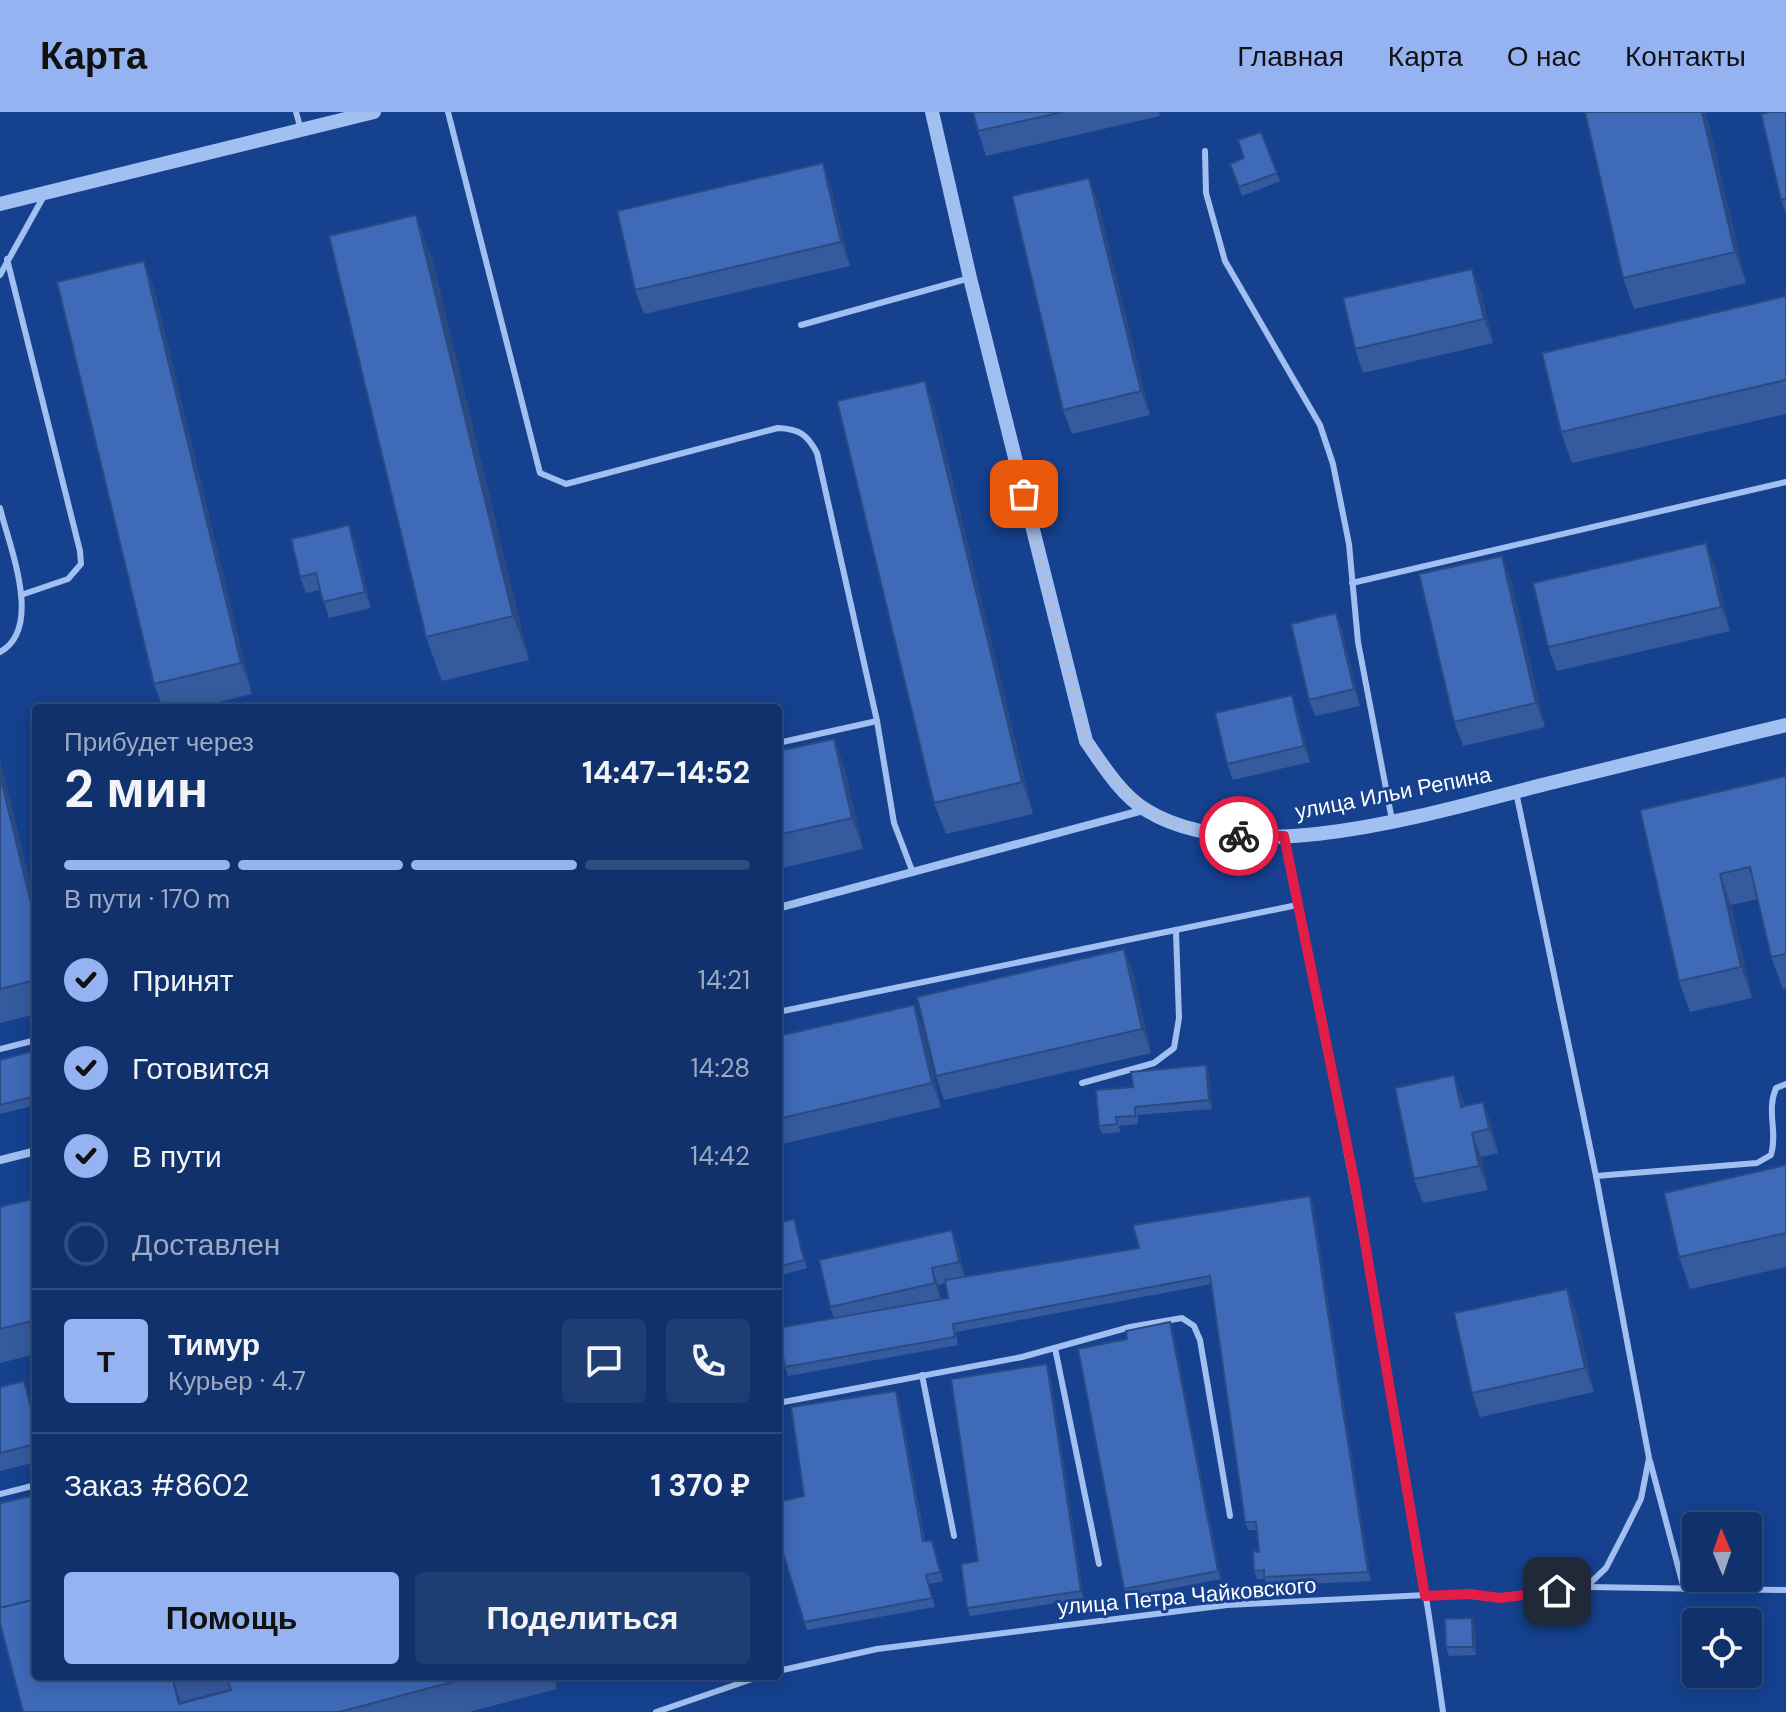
<!DOCTYPE html>
<html lang="ru">
<head>
<meta charset="utf-8">
<style>
  body { margin:0; font-family:"DM Sans",sans-serif; background:#1e3d73; color:#f1f3f6; height:100vh; display:flex; flex-direction:column; font-size:30px; white-space:nowrap }
  * { box-sizing:border-box; margin:0 }
  p { font-size:26px; color:#9ca9c1 }
  .icon { flex:none; width:44px; height:44px; fill:none; stroke:currentColor; stroke-width:2; stroke-linecap:round; stroke-linejoin:round }
  .map { position:relative; flex:1; overflow:hidden }
  .panel { position:absolute; left:32px; top:592px; width:750px; height:976px; display:flex; flex-direction:column; background:#10316b; border-radius:8px; box-shadow:0 4px 20px #0003,0 0 0 2px #304c7e }
  .panel>* { flex:none }
  .needle { width:52px; rotate:358deg }
  .buttons { position:absolute; left:1682px; top:1400px; display:grid; gap:16px }
  .buttons a { display:grid; place-items:center; width:80px; height:80px; border-radius:8px; background:#10316b; box-shadow:0 4px 20px #0003,0 0 0 2px #304c7e; font-size:40px }
  .pin { position:absolute; display:grid; place-items:center; width:68px; height:68px; color:#fff; margin:-34px; border-radius:16px; box-shadow:0 4px 12px #0006 }
  .courier { position:absolute; display:grid; place-items:center; width:80px; height:80px; margin:-40px; border:6px solid #e11d48; border-radius:50%; background:#fff; color:#222; box-shadow:0 2px 10px #0007 }
  .overview em { font-style:normal; font-weight:700 }
  .overview div { display:flex; flex-direction:column-reverse }
  .overview { display:flex; align-items:center; justify-content:space-between; height:136px; padding:0 32px }
  h1 { font-size:52px; font-weight:700; line-height:60px }
  .bar { display:grid; grid-template-columns:repeat(4,1fr); gap:12px 8px; align-content:center; height:96px; padding:0 32px }
  .bar i { height:10px; border-radius:6px; background:#304c7e }
  .bar .selected { background:#95b2f1 }
  .bar p { grid-column:span 4 }
  .line { display:flex; align-items:center; gap:20px; padding:0 32px; border-top:2px solid #304c7e }
  .line div { flex:1 }
  .round { display:grid; place-items:center; flex:none; width:84px; height:84px; border-radius:8px; background:#1e3d73 }
  ol { padding:0 32px; list-style:none }
  li { display:flex; align-items:center; gap:24px; height:88px }
  li p { margin-inline-start:auto }
  li .icon { padding:8px; border-radius:50%; background:#95b2f1; color:#111; stroke-width:4 }
  li:last-child { color:#9ca9c1 }
  li i { width:44px; height:44px; border:4px solid #304c7e; border-radius:50% }
  .action { display:flex; gap:16px; margin-top:auto; padding:16px 32px }
  .action a { flex:1; height:92px; border-radius:8px; background:#95b2f1; color:#111; font-size:32px; font-weight:700; line-height:92px; text-align:center }
  .action a+a { background:#1e3d73; color:#f1f3f6 }
  header { display:flex; align-items:center; gap:48px; box-sizing:border-box; height:112px; padding:0 40px; background:#95b2f1; color:#111 }
  header strong { font-size:38px }
  nav { display:flex; gap:44px; margin-inline-start:auto; font-size:28px }
  .map>svg:first-child { display:block }
  .lines { fill:none; stroke-linecap:round; stroke-linejoin:round }
  .service { stroke:#a1bff0; stroke-width:6 }
  .minor { stroke:#a1bff0; stroke-width:8 }
  .tertiary { stroke:#a1bff0; stroke-width:14 }
  .wall { fill:#355b9e; fill-rule:evenodd }
  .shaded-wall { fill:#2b4a81 }
  .building { fill:#3e6ab8; stroke:#2b4a81; stroke-width:2 }
  .done { stroke:#adbcd8; stroke-width:8; stroke-dasharray:0 14.4 }
  .route { stroke:#e11d48; stroke-width:10 }
  .labels { text-anchor:middle; dominant-baseline:central; stroke-width:6; stroke-linejoin:round; paint-order:stroke }
  .street-label { font-size:22px; fill:#fff; stroke:#15418f }
</style>
</head>
<body>
<header>
<strong>Карта</strong>
<nav><a>Главная</a><a>Карта</a><a>О нас</a><a>Контакты</a></nav>
</header>
<div class="map">
<svg width="1786" height="1600" viewBox="0 0 1786 1600">
  <rect width="100%" height="100%" fill="#15418f"/>
  <g class="lines">
    <g class="service">
      <path d="M296 0 301 18"/>
      <path d="M448 0 540 361 566 372 778 316C799 317 807 322 817 341L877 609 894 711 913 761"/>
      <path d="M1205 39 1206 81 1225 149 1320 313 1333 352 1349 432 1358 530 1392 708"/>
      <path d="M7 147 80 439 81 452 68 467 21 483"/>
      <path d="M0 163 45 82"/>
      <path d="M801 213 970 166"/>
      <path d="M0 396C9 434 44 516 0 540"/>
      <path d="M1352 471 1786 370"/>
      <path d="M36 629V654"/>
      <path d="M778 631 877 609"/>
      <path d="M1284 724C1342 1015 1402 1306 1443 1600"/>
      <path d="M778 900 1297 793"/>
      <path d="M0 937 36 928"/>
      <path d="M1082 971 1154 951 1174 936 1179 906 1176 820"/>
      <path d="M1596 1064 1757 1051 1771 1043C1778 1019 1766 1000 1776 976L1786 972"/>
      <path d="M1055 1236 1099 1452"/>
      <path d="M922 1263 954 1424"/>
      <path d="M778 1291 1022 1245 1130 1215 1182 1206 1194 1214 1200 1228 1230 1404"/>
      <path d="M1650 1349 1684 1477"/>
      <path d="M0 1382 36 1373"/>
      <path d="M1586 1475 1786 1478"/>
      <path d="M778 1536 782 1558"/>
      <path d="M778 1559 877 1537 1227 1493 1446 1482 1500 1486 1586 1475 1606 1456 1623 1423 1641 1387 1649 1346 1596 1064 1516 680"/>
      <path d="M656 1600 761 1564"/>
    </g>
    <g class="minor">
      <path d="M778 796 1144 698"/>
      <path d="M0 1048 36 1039"/>
    </g>
    <g class="tertiary">
      <path d="M932 0 970 166 1086 629C1102 652 1121 683 1146 698 1248 761 1441 698 1550 671 1628 652 1707 632 1786 613"/>
      <path d="M0 92 374 0"/>
    </g>
  </g>
  <g class="wall">
    <path d="M973 0H1159L1160 4 986 44 978 19Z"/>
    <path d="M1706 0 1746 171 1634 197 1623 166Z"/>
    <path d="M1786 0V101L1781 88Z"/>
    <path d="M1261 20 1280 69 1242 84 1230 52 1244 46Z"/>
    <path d="M831 75 850 154 644 202 635 178Z"/>
    <path d="M1098 90 1150 303 1072 322 1063 298Z"/>
    <path d="M432 146 529 548 442 569 426 525Z"/>
    <path d="M144 149 155 180 252 582 194 596H163L154 572Z"/>
    <path d="M1472 157 1481 181 1493 231 1363 261 1355 237Z"/>
    <path d="M1786 184V302L1572 351 1561 320Z"/>
    <path d="M925 269 936 300 1033 702 946 722 934 691Z"/>
    <path d="M349 413 355 429 371 496 329 506 320 478 306 481 300 465Z"/>
    <path d="M1715 455 1730 519 1557 559 1548 535Z"/>
    <path d="M1511 468 1545 615 1463 634 1454 610Z"/>
    <path d="M1336 501 1342 518 1360 594 1315 604 1309 588Z"/>
    <path d="M1298 600 1310 650 1233 668 1227 652Z"/>
    <path d="M834 627 845 658 863 737 778 757V639Z"/>
    <path d="M0 647 36 796V902L0 911Z"/>
    <path d="M1786 664V876L1783 877 1771 845 1758 787 1731 793 1752 886 1690 900 1679 869 1640 698Z"/>
    <path d="M1124 837 1133 861 1151 941 944 988 936 964Z"/>
    <path d="M914 893 923 917 941 995 778 1033V924Z"/>
    <path d="M36 938V993L0 1002V948Z"/>
    <path d="M1206 953 1209 961 1212 997 1138 1003V1012L1119 1014 1120 1020 1102 1022 1099 1014 1133 975Z"/>
    <path d="M1463 987 1465 994 1483 990 1492 1015 1498 1041 1481 1045 1488 1078 1423 1091 1414 1067Z"/>
    <path d="M1786 1053V1155L1690 1177 1679 1145Z"/>
    <path d="M1310 1084 1313 1092 1371 1469 1267 1474 1265 1467H1257L1254 1459 1259 1440 1256 1418H1248L1245 1410 1212 1172 956 1220 958 1233 788 1264 785 1255 834 1206 830 1195 952 1118 958 1135 965 1165 1139 1136ZM946 1171 948 1186 941 1187 938 1173Z"/>
    <path d="M36 1086V1242L0 1251V1095Z"/>
    <path d="M794 1107 807 1156 778 1164V1111Z"/>
    <path d="M1567 1177 1576 1201 1594 1280 1480 1305 1472 1281Z"/>
    <path d="M1173 1219 1221 1467 1127 1485 1124 1477Z"/>
    <path d="M1050 1261 1084 1487 970 1504 967 1496 978 1449Z"/>
    <path d="M0 1275 30 1286 36 1309V1350L0 1359Z"/>
    <path d="M896 1279 899 1287 925 1429 935 1437 943 1469 929 1472 935 1495 807 1518 804 1510V1384Z"/>
    <path d="M1472 1506 1475 1514 1476 1543 1449 1544 1446 1535Z"/>
    <path d="M36 1564H557V1577L469 1600H23ZM230 1577 182 1591 181 1590Z"/>
  </g>
  <g class="shaded-wall">
    <path d="M1702 0H1706L1746 171 1735 140Z"/>
    <path d="M823 51 831 75 850 154 841 130Z"/>
    <path d="M1089 66 1098 90 1150 303 1141 279Z"/>
    <path d="M416 103 432 146 529 548 513 504Z"/>
    <path d="M144 149 155 180 252 582 241 551Z"/>
    <path d="M1472 157 1481 181 1493 231 1484 207Z"/>
    <path d="M925 269 936 300 1033 702 1022 670Z"/>
    <path d="M349 413 355 429 371 496 365 480Z"/>
    <path d="M1706 431 1715 455 1730 519 1721 495Z"/>
    <path d="M1502 444 1511 468 1545 615 1536 591Z"/>
    <path d="M1336 501 1342 518 1360 594 1354 577Z"/>
    <path d="M1292 583 1298 600 1310 650 1304 634Z"/>
    <path d="M834 627 845 658 863 737 852 706Z"/>
    <path d="M0 647 36 796V812L0 663Z"/>
    <path d="M1720 762 1731 793 1752 886 1741 855Z"/>
    <path d="M1124 837 1133 861 1151 941 1142 917Z"/>
    <path d="M914 893 923 917 941 995 932 971Z"/>
    <path d="M1206 953 1209 961 1212 997 1209 988Z"/>
    <path d="M1454 963 1463 987 1470 1019 1461 995Z"/>
    <path d="M1483 990 1492 1015 1498 1041 1489 1017Z"/>
    <path d="M1472 1021 1481 1045 1488 1078 1479 1054Z"/>
    <path d="M1310 1084 1313 1092 1371 1469 1368 1460Z"/>
    <path d="M952 1118 958 1135 965 1167 959 1150Z"/>
    <path d="M932 1156 938 1173 941 1188 935 1171Z"/>
    <path d="M1567 1177 1576 1201 1594 1280 1585 1256Z"/>
    <path d="M1170 1210 1173 1219 1221 1467 1218 1459Z"/>
    <path d="M1047 1252 1050 1261 1084 1487 1081 1479Z"/>
    <path d="M24 1269 30 1286 36 1309V1315Z"/>
    <path d="M896 1279 899 1287 926 1438 923 1429Z"/>
    <path d="M1472 1506 1475 1514 1476 1543 1473 1535Z"/>
    <path d="M172 1564 181 1590 184 1600 179 1592Z"/>
    <path d="M552 1564H557V1577Z"/>
  </g>
  <g class="building">
    <path d="M973 0H1063L978 19Z"/>
    <path d="M1585 0H1702L1735 140 1623 166Z"/>
    <path d="M1771 0H1786V87L1781 88 1761 2Z"/>
    <path d="M1261 20 1277 61 1239 75 1230 52 1244 46 1238 28Z"/>
    <path d="M823 51 841 130 635 178 617 99Z"/>
    <path d="M1089 66 1141 279 1063 298 1012 84Z"/>
    <path d="M416 103 513 504 426 525 329 124Z"/>
    <path d="M144 149 241 551 154 572 57 170Z"/>
    <path d="M1472 157 1484 207 1355 237 1343 186Z"/>
    <path d="M1786 184V268L1561 320 1542 241Z"/>
    <path d="M925 269 1022 670 934 691 837 289Z"/>
    <path d="M349 413 365 480 323 490 316 461 300 465 291 427Z"/>
    <path d="M1706 431 1721 495 1548 535 1533 471Z"/>
    <path d="M1502 444 1536 591 1454 610 1419 462Z"/>
    <path d="M1336 501 1354 577 1309 588 1291 512Z"/>
    <path d="M1292 583 1304 634 1227 652 1215 601Z"/>
    <path d="M834 627 852 706 778 723V639Z"/>
    <path d="M0 663 36 812V868L0 877Z"/>
    <path d="M1786 664V842L1771 845 1750 755 1720 762 1741 855 1679 869 1640 698Z"/>
    <path d="M1124 837 1142 917 936 964 917 885Z"/>
    <path d="M914 893 932 971 778 1007V924Z"/>
    <path d="M36 938V984L0 993V948Z"/>
    <path d="M1206 953 1209 988 1135 995V1004L1116 1005 1117 1012 1099 1014 1096 978 1133 975 1131 960Z"/>
    <path d="M1454 963 1461 995 1483 990 1489 1017 1472 1021 1479 1054 1414 1067 1395 976Z"/>
    <path d="M1786 1053V1121L1679 1145 1664 1081Z"/>
    <path d="M1310 1084 1368 1460 1264 1465V1458L1254 1459 1253 1439 1259 1440 1256 1410H1245L1210 1164 953 1212 955 1225 785 1255 778 1216 948 1186 945 1168 1139 1136 1133 1113Z"/>
    <path d="M36 1086V1208L0 1217V1095Z"/>
    <path d="M794 1107 804 1148 778 1155V1111Z"/>
    <path d="M952 1118 959 1150 932 1156 935 1171 830 1195 819 1148Z"/>
    <path d="M1567 1177 1585 1256 1472 1281 1454 1201Z"/>
    <path d="M1170 1210 1218 1459 1124 1477 1078 1237 1127 1227 1126 1219Z"/>
    <path d="M1047 1252 1081 1479 967 1496 961 1452 978 1449 951 1267Z"/>
    <path d="M24 1269 36 1315V1332L0 1341V1275Z"/>
    <path d="M896 1279 923 1429H932L940 1460 926 1463 932 1486 804 1510 778 1424V1390L804 1384 791 1295Z"/>
    <path d="M36 1291V1307L33 1292Z"/>
    <path d="M36 1383V1487L0 1496V1391Z"/>
    <path d="M36 1487V1564H172L179 1592 231 1578 226 1564H475L339 1600H23L0 1511V1496Z"/>
    <path d="M1472 1506 1473 1535H1446L1445 1507Z"/>
  </g>
  <g class="lines">
    <path class="done" d="M1024 382 1086 629C1130 692 1161 716 1239 724"/>
    <path class="route" d="M1239 724H1284L1355 1072 1425 1484 1470 1482 1500 1486 1557 1479"/>
  </g>
  <g class="labels">
    <g class="street-label">
      <text transform="translate(1393 681) rotate(-11)">улица Ильи Репина</text>
      <text transform="translate(1187 1484) rotate(-5)">улица Петра Чайковского</text>
    </g>
  </g>
</svg>
<div class="buttons">
<a><svg class="needle" viewBox="-14 -14 28 28"><path d="M0-13l5 13h-10z" fill="#e53935"/><path d="M0 13l5-13h-10z" fill="#9ca9c1"/></svg></a>
<a><svg class="icon" aria-label="locate" viewBox="0 0 24 24"><circle cx="12" cy="12" r="6"/><path d="M12 2v4M12 18v4M2 12h4M18 12h4"/></svg></a>
</div>
<div class="pin" style="left:1024px;top:382px;background:#ea580c"><svg class="icon" aria-label="bag" viewBox="0 0 24 24"><path d="M5 8h14l-1 12H6zM9 8a3 3 0 0 1 6 0"/></svg></div>
<div class="pin" style="left:1557px;top:1479px;background:#1f2937"><svg class="icon" aria-label="home" viewBox="0 0 24 24"><path d="M3 11l9-7 9 7M6 9v11h12V9"/></svg></div>
<div class="courier" style="left:1239px;top:724px"><svg class="icon" aria-label="bike" viewBox="0 0 24 24"><circle cx="6" cy="16" r="4"/><circle cx="18" cy="16" r="4"/><path d="M6 16l4-8h5l3 8M10 8l3 8H6M13 5h3"/></svg></div>
<section class="panel">
<div class="overview"><div><h1>2 мин</h1><p>Прибудет через</p></div><em>14:47–14:52</em></div>
<div class="bar"><i class="selected"></i><i class="selected"></i><i class="selected"></i><i></i><p>В пути · 170 m</p></div>
<ol>
<li><svg class="icon" aria-label="check" viewBox="0 0 24 24"><path d="M5 12l5 5 9-10"/></svg>Принят<p>14:21</p></li>
<li><svg class="icon" aria-label="check" viewBox="0 0 24 24"><path d="M5 12l5 5 9-10"/></svg>Готовится<p>14:28</p></li>
<li><svg class="icon" aria-label="check" viewBox="0 0 24 24"><path d="M5 12l5 5 9-10"/></svg>В пути<p>14:42</p></li>
<li><i></i>Доставлен</li>
</ol>
<div class="line" style="height:144px"><b class="round" style="background:#95b2f1;color:#111">Т</b><div><b>Тимур</b><p>Курьер · 4.7</p></div><a class="round"><svg class="icon" aria-label="chat" viewBox="0 0 24 24"><path d="M4 5h16v11H9l-5 4z"/></svg></a><a class="round"><svg class="icon" aria-label="phone" viewBox="0 0 24 24"><path d="M5 4h4l2 5-3 2q2 4 5 5l2-3 5 2v4C11 20 4 13 5 4z"/></svg></a></div>
<div class="line" style="height:104px"><div>Заказ #8602</div><b>1 370 ₽</b></div>
<div class="action"><a>Помощь</a><a>Поделиться</a></div>
</section>
</div>
</body>
</html>
